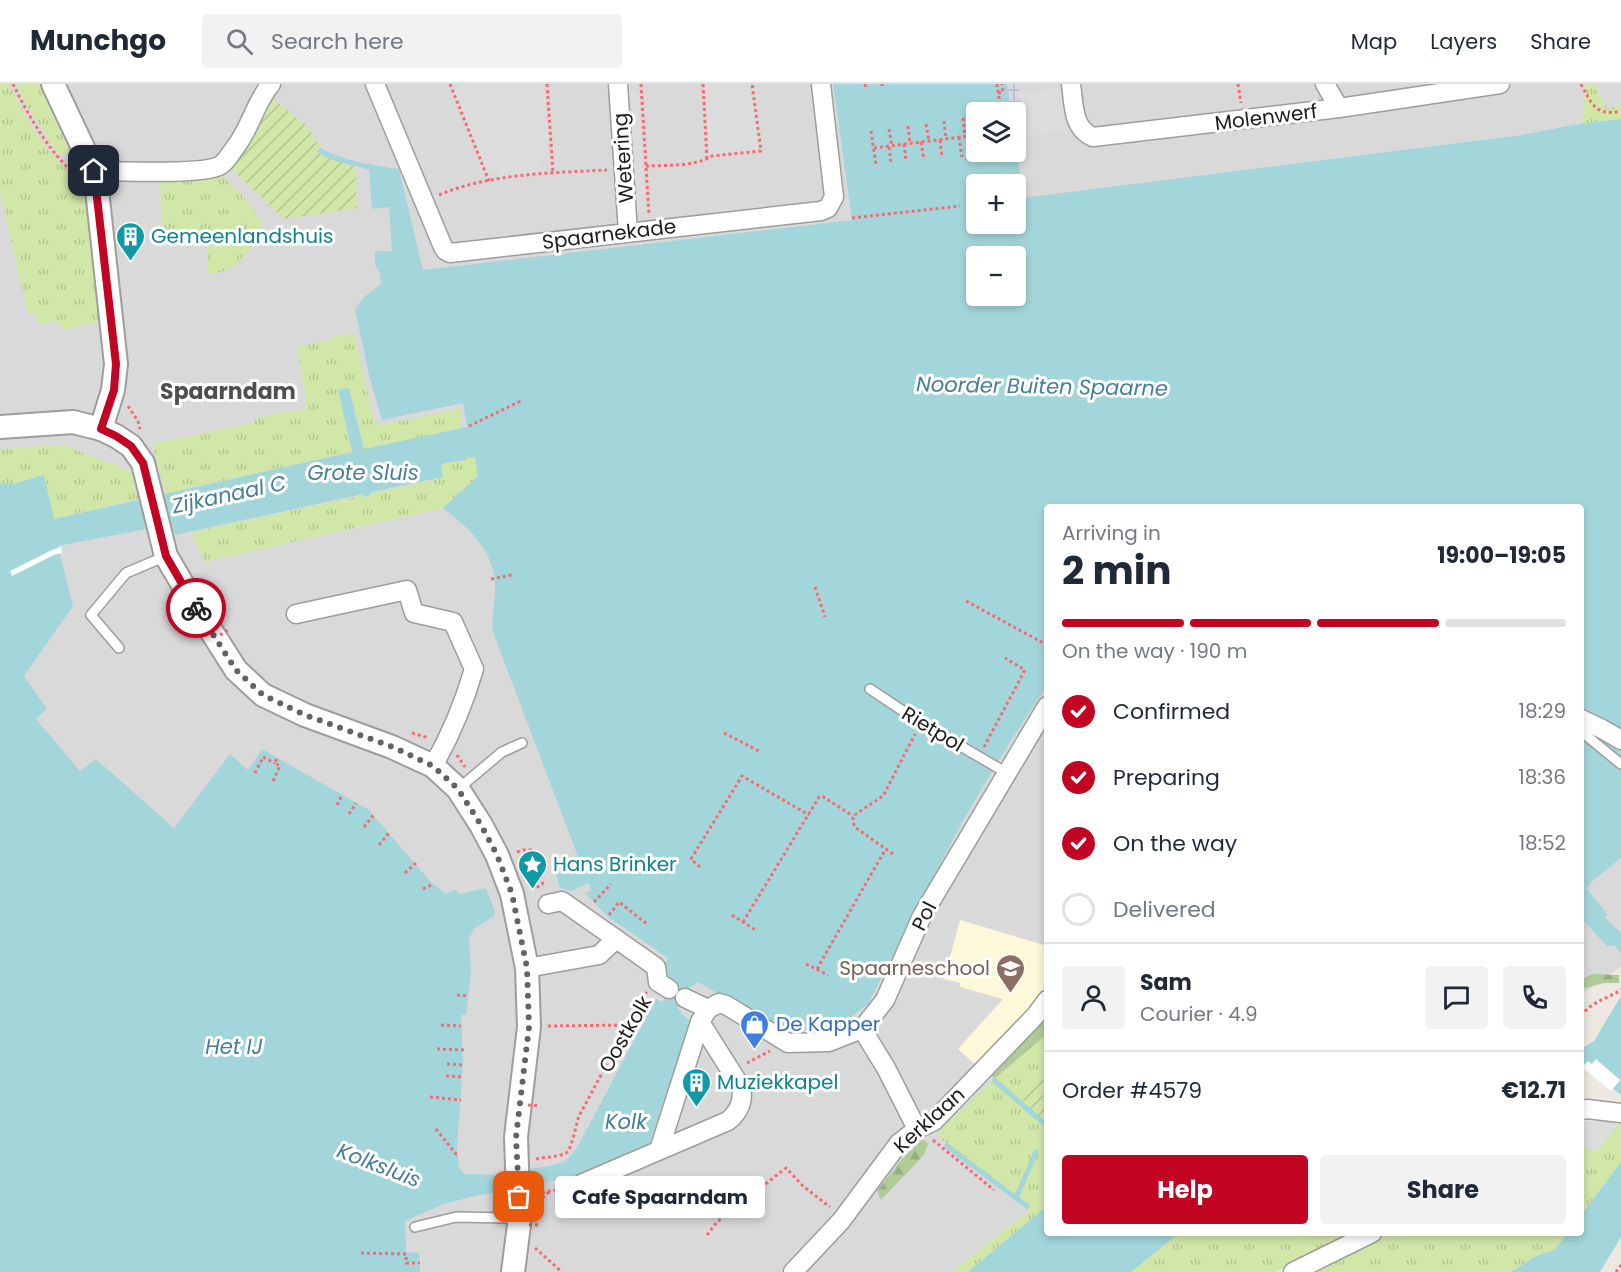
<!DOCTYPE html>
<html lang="en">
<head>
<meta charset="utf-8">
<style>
  body { margin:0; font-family:Poppins,sans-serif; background:#f2f2f3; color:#1f2937; height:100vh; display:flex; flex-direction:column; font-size:22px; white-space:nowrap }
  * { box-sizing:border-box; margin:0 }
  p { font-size:20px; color:#747a83 }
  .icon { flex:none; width:33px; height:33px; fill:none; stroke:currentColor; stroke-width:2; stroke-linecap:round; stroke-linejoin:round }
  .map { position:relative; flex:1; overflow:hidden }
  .details { position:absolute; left:1044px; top:420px; width:540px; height:732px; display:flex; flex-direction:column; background:#fff; border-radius:6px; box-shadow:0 3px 9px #0003 }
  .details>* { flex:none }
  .tools { position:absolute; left:966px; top:18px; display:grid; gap:12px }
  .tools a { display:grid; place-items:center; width:60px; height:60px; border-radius:6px; background:#fff; box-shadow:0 3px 9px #0003; font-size:30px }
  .pin { position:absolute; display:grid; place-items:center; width:51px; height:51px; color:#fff; margin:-26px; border-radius:12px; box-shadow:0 3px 9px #0006 }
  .courier { position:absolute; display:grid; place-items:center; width:60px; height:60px; margin:-30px; border:4px solid #c20523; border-radius:50%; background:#fff; color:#222; box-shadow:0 2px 8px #0007 }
  .bubble { position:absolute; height:42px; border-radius:6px; background:#fff; box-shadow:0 3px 9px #0003; font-size:20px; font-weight:700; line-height:42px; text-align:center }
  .headline em { font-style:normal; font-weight:700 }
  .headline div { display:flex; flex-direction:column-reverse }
  .headline { display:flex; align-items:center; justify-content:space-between; height:102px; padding:0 18px }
  h1 { font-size:39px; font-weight:700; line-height:45px }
  .bar { display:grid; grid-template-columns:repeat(4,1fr); gap:9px 6px; align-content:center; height:72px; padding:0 18px }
  .bar i { height:8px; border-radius:4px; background:#e0e1e3 }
  .bar .active { background:#c20523 }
  .bar p { grid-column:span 4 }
  .line { display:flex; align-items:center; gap:15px; padding:0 18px; border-top:2px solid #e0e1e3 }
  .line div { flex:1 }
  .round { display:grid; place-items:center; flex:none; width:63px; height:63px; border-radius:6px; background:#f2f2f3 }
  ol { padding:0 18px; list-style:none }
  li { display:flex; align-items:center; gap:18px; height:66px }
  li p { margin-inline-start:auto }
  li .icon { padding:6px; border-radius:50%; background:#c20523; color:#fff; stroke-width:4 }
  li:last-child { color:#747a83 }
  li i { width:33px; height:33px; border:3px solid #e0e1e3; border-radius:50% }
  .cta { display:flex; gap:12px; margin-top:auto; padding:12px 18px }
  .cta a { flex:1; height:69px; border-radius:6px; background:#c20523; color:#fff; font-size:24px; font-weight:700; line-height:69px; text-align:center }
  .cta a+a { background:#f2f2f3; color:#1f2937 }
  header { display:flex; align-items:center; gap:36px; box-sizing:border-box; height:84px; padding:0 30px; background:#fff; border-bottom:2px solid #e0e1e3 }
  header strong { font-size:28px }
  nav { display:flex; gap:33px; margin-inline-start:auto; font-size:21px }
  .search { width:420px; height:54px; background:#f2f2f3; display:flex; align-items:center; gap:15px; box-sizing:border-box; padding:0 21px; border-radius:6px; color:#747a83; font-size:22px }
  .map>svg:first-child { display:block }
  .residential { fill:#dad9d9; fill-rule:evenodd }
  .education { fill:#fef8da }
  .grass { fill:url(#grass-tufts) }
  .forest { fill:url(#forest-firs) }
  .garden { fill:url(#garden-furrows) }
  .parking { fill:#dcdcdc }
  .plaza { fill:url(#plaza-grid) }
  .water { fill:#a3d6da; fill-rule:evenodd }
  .pier { fill:#fff }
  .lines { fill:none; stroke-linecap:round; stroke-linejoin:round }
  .stream { stroke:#a3d6da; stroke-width:5 }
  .service-casing { stroke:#9d9d9d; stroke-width:12 }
  .minor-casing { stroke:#9d9d9d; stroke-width:21 }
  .tertiary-casing { stroke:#9d9d9d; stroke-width:26 }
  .path { stroke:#f66a72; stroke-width:3; stroke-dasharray:3 3; stroke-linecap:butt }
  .service { stroke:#fff; stroke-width:9 }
  .minor { stroke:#fff; stroke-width:18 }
  .tertiary { stroke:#fff; stroke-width:22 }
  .path-bridge { stroke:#f66a72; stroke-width:3; stroke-dasharray:3 3; stroke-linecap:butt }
  .done { stroke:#656361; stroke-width:6; stroke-dasharray:0 10.8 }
  .route { stroke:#c20523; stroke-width:8 }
  .labels { text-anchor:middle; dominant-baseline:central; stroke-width:6; stroke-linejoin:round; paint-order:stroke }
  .street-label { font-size:20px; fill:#1c1c1c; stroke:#fff }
  .culture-label { font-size:20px; fill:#0d838f; stroke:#fff; text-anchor:start }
  .education-label { font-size:20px; fill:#785e54; stroke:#fff; text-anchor:end }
  .shop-label { font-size:20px; fill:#366cbe; stroke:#fff; text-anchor:start }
  .water-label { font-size:21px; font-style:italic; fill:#467d99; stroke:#fff }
  .quarter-label { font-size:22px; font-weight:bold; fill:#4f4f4f; stroke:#fff }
</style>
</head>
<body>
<header>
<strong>Munchgo</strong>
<div class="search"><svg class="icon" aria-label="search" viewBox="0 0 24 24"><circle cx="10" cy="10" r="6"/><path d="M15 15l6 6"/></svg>Search here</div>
<nav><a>Map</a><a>Layers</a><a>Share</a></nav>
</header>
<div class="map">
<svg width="1621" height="1188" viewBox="0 0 1621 1188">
  <defs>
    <pattern id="grass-tufts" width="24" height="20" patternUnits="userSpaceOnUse" patternTransform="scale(1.5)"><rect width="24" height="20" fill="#d1e7a8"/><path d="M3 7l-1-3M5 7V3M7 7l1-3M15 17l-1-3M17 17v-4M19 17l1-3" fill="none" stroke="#b3c690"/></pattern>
    <pattern id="forest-firs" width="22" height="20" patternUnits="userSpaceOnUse" patternTransform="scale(1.5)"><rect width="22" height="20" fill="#afcc97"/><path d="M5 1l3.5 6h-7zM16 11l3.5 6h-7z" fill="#96af82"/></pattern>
    <pattern id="garden-furrows" width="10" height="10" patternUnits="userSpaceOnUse" patternTransform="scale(1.5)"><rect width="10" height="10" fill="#d1e7a8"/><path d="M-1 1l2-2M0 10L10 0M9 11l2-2" fill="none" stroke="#b3c690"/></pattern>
    <pattern id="plaza-grid" width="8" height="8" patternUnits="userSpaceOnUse" patternTransform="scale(1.5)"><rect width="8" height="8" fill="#d6d8e3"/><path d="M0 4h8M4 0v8" fill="none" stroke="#b7b9c2"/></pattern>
  </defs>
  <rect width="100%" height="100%" fill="#ede8e2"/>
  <g class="residential">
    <path d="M0 0H1621V130L456 198 1047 509V1149H1254L1201 1188H333L0 626ZM976 28H1016V68H976ZM976 100H1016V140H976Z"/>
    <path d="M1581 547 1621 557V882L1581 911Z"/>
  </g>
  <path class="education" d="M960 836 1047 862V901L1036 917 976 981 958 965 1003 915 960 903V899L944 895Z"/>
  <g class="grass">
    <path d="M0 0H9C30 41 51 77 89 104L102 237 62 246 59 237 38 240 37 230H28L0 109Z"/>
    <path d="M16 0H44L73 65 60 72 55 66 25 19Z"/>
    <path d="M1586 0H1595L1607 26 1621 21V35L1579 40 1582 39Z"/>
    <path d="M221 91C238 107 254 121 262 142 255 160 241 182 222 188 218 190 212 189 207 190V160L163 158 160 98 201 95Z"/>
    <path d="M354 250 374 337 380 341 462 325 460 345 364 366 349 304 338 306 352 368 166 409 152 360 255 338V334L307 324 297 263 333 255 334 252Z"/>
    <path d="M63 361 136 389 145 413 53 435 43 392 10 401 0 399V365Z"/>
    <path d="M475 372 479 392 443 424 204 478 192 448 434 396 441 380 466 376V374Z"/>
    <path d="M1047 950V982L1017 1010 1047 1042V1122L968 1188H951L1029 1127 940 1054 938 1048 994 995Z"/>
    <path d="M1621 1035V1078L1581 1131V1057L1582 1062Z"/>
    <path d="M1179 1149H1358L1275 1188H1131Z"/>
    <path d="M1391 1149H1568L1555 1165 1534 1173 1511 1188H1303Z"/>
  </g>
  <g class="forest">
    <path d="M1592 890 1619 891V899H1604L1581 905V896Z"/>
    <path d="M1047 935V950L994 995 988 986Z"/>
    <path d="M923 1055 928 1060 924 1071 881 1116 877 1107 902 1075Z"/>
  </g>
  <g class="garden">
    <path d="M270 13 306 41 320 62 317 67 355 83 357 124 284 135 230 84Z"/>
    <path d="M1047 982V1042L1016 1010Z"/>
  </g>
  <g class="parking">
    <path d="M464 0H544L549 76 538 77 540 90 500 95 497 85 487 88 452 7Z"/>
    <path d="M704 0H750L759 65 708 71Z"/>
    <path d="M1062 4 1067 47 1026 52 1019 9Z"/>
    <path d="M638 7 646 128 635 129 627 8Z"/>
    <path d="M1621 1034V1038L1596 1068 1582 1062 1581 1038Z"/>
  </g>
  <path class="plaza" d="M1007 0H1018L1026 52 1016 53V28H1011Z"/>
  <g class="water">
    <path d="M833 0H1007L1011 28H976V68H1016V59L1023 114 1522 51 1579 40 1621 35V774L1591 798 1587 805 1608 831 1605 833 1606 835 1621 849V869L1615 862H1607L1581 834V659L1588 653 1603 635 1581 623V423H1047V601L1000 674 961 740 868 920C860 926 853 932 845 937 796 966 740 921 698 898L689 904 678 925 690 938 649 1061 603 1082 570 1093 471 1113 444 1120 405 1137 406 1168 419 1169 420 1188H0V399L10 401 44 391 54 435 352 368 338 306 349 304 364 365 467 343 463 319 382 336 369 291 355 226 363 214 381 200 380 189 375 181V167H392L389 123 372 125 369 86C353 80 331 79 317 67L320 64C344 77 372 81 399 85L423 186 852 136ZM976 100H1016V140H976ZM976 172H1016V212H976ZM475 373 478 392 443 424C470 445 496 468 495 505 495 520 491 533 493 548L580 778 555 787 560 804 571 807 589 799 591 806 585 809 608 833 668 874 663 889 675 897 662 918 656 915 578 1062 566 1077 558 1080 500 1091 465 1090 459 1084 457 1064 463 980 461 931H466L471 888 469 854 475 844 494 832 495 827 486 804 459 810 455 806 445 809 430 797 369 726 262 665 248 686 230 670 174 744 96 675 80 687 36 635 47 625 24 592 73 522 58 462 172 440 175 451 363 410 364 413 370 411 371 408 443 393 441 380 466 376V374Z"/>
    <path d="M1621 912V1011L1585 983H1581V965L1594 957Z"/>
    <path d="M1621 1078V1153L1600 1188H1511L1534 1173 1555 1165 1568 1149H1581V1131Z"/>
    <path d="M1047 1122V1149H1179L1131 1188H968Z"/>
  </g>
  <g class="pier">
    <path d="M61 463 62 469 54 471 12 492 10 487 52 466Z"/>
    <path d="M1596 975 1620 996 1611 1007 1582 983 1588 977 1592 980Z"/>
  </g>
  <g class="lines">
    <g class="stream">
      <path d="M995 997 1047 1042"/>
      <path d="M947 1062 1016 1114"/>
      <path d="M1027 1122 1016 1114 1036 1068"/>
    </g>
    <defs>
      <g id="service">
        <path d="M119 564 91 531 126 489 166 472"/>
        <path d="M870 605 921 639 1007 689"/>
        <path d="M1581 642 1588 653 1621 680"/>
        <path d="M458 705 502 668 522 659"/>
        <path d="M415 1143 456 1133 507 1134 519 1137"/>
      </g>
      <g id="minor">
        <path d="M375 0 443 163 446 167 450 169 821 127 828 124 834 113 821 0"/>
        <path d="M618 0 628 148"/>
        <path d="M1071 0C1074 20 1072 44 1093 53L1339 24 1500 0"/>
        <path d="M1325 0 1339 24"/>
        <path d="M94 87C118 87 202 91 219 82 226 79 232 67 237 61 251 42 256 17 271 0"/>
        <path d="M296 530 407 506 414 529 453 538 474 585C464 619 451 651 433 682"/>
        <path d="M1581 635 1602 645 1621 656"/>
        <path d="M548 820 562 817 656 883 658 898 669 905"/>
        <path d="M527 884 599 871 616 855"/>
        <path d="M685 914 708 925"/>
        <path d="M862 945 885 916 922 832 1047 622"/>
        <path d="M862 945 886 984 917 1045"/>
        <path d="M1581 1026 1587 1025 1621 1029"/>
        <path d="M659 1066 700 938 708 925 719 919 726 921 788 959 829 958 862 945"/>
        <path d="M581 1100 728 1037C739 1028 744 1017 741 1003L700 938"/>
        <path d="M793 1188 841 1137 899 1059 917 1045 934 1037 1036 931 1047 916"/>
        <path d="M1293 1188 1372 1149"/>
      </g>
      <g id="tertiary">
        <path d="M53 0 94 87 97 106 116 280 113 306 101 345"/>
        <path d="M0 343 73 338 101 345 116 352 131 362 143 379 166 472 196 523 236 586 263 611 305 631 392 663 433 682 458 705 481 741 497 771 512 810 527 884 529 943 516 1053 519 1141 513 1188"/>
      </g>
    </defs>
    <use href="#service" class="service-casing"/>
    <use href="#minor" class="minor-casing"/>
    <use href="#tertiary" class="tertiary-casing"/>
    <g class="path">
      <path d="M13 0C28 31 47 64 72 88"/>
      <path d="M450 0 489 97"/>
      <path d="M547 0 553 89"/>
      <path d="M641 0 649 131"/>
      <path d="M703 0 707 75"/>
      <path d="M865 0 866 4"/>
      <path d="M882 0V2"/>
      <path d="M997 0 1001 28"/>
      <path d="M1238 0 1241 19"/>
      <path d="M1581 0C1591 19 1596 33 1621 27"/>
      <path d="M998 9 1003 8 1002 0"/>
      <path d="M963 34 965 52"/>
      <path d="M944 37 946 55"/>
      <path d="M926 40 929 57"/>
      <path d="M908 42 910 60"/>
      <path d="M889 45 892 62"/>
      <path d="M871 47 876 81"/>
      <path d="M959 53 962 73"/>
      <path d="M940 56 942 73"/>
      <path d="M921 58 924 76"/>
      <path d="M904 60 906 77"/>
      <path d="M889 63 891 79"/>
      <path d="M874 64 976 51"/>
      <path d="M985 68V70"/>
      <path d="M646 82C667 81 694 83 712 72L761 67 752 0"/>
      <path d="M439 111C491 89 552 89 607 86"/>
      <path d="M852 134 960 122"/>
      <path d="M128 322 138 337 140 345"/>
      <path d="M469 342 523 316"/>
      <path d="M491 495 512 491"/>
      <path d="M815 503 825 533"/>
      <path d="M966 517 1047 561"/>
      <path d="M412 649 429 654"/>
      <path d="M724 649 759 667"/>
      <path d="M984 663 1025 586 1005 574"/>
      <path d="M457 671 465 683"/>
      <path d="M255 689 263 673 275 679"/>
      <path d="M273 697 280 682 275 679 277 674"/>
      <path d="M337 721 342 711"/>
      <path d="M349 730 356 719"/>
      <path d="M364 743 375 729"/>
      <path d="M379 761 389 749"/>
      <path d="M517 768 523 766H531L544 803"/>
      <path d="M893 770 856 744 853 739V732L883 712 915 650"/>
      <path d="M700 783 691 775 742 692 809 731"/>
      <path d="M405 789 416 779"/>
      <path d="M423 805 433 800"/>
      <path d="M531 805 543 801"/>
      <path d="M594 818 611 800"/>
      <path d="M609 831 619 818 647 840"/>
      <path d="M732 831 757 847"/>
      <path d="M743 838 819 713 822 712 853 732"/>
      <path d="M806 880 828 891"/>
      <path d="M817 885 885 766"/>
      <path d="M457 911 468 912"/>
      <path d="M1581 932C1591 918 1606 915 1621 906"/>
      <path d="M441 941 461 942"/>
      <path d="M548 942 628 941"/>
      <path d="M437 965 465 966"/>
      <path d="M747 979 770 967"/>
      <path d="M447 980 464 981"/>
      <path d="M446 992 464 993"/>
      <path d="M430 1013 461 1016"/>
      <path d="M436 1045 456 1070H459"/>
      <path d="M933 1056 994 1106"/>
      <path d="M536 1075C545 1073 558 1073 566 1069 572 1065 576 1040 579 1032L644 911 647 908"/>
      <path d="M536 1110 565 1104"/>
      <path d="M538 1118 550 1107"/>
      <path d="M707 1151 717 1138 786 1084 803 1102 830 1123"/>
      <path d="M535 1164 562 1188"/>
      <path d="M361 1169 406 1170V1179H420"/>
      <path d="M1616 1188 1621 1181"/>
    </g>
    <use href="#service" class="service"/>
    <use href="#minor" class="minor"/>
    <use href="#tertiary" class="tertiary"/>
    <g class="path-bridge">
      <path d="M220 551 228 546"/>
      <path d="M528 1021 539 1022"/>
      <path d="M529 1141H538"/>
    </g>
  </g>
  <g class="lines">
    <path class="done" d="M196 524 236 586 263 611 305 631 393 663 433 682 458 705 481 741 497 771 512 810 527 884 529 943 516 1053 519 1113"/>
    <path class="route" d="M94 87 116 280 114 306 101 345 116 352 131 362 143 379 166 472 196 524"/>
  </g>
  <defs>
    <symbol id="building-pin" viewBox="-11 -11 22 30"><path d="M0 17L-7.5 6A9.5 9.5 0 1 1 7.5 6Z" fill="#0f9aa8" stroke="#fff"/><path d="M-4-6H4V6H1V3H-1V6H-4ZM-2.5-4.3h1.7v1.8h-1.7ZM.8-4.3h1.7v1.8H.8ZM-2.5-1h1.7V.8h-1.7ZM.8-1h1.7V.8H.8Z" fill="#fff"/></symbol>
    <symbol id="sight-pin" viewBox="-11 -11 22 30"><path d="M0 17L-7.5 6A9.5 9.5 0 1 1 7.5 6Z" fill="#0f9aa8" stroke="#fff"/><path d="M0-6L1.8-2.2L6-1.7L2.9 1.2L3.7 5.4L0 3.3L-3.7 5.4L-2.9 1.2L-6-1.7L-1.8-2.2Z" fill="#fff"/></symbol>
    <symbol id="school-pin" viewBox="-11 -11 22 30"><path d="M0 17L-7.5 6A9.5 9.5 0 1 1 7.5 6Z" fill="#8d6e63" stroke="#fff"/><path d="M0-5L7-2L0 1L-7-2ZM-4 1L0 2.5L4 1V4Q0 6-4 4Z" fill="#fff"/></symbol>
    <symbol id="shop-pin" viewBox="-11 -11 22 30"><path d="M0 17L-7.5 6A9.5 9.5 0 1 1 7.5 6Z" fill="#3f7fe0" stroke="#fff"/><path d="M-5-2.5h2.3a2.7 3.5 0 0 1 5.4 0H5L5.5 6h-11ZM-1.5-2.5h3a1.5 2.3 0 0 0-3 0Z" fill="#fff"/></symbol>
  </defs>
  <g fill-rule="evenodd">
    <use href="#building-pin" x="114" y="136" width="33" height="45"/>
    <use href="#sight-pin" x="516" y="764" width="33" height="45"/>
    <use href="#school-pin" x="994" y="868" width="33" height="45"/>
    <use href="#shop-pin" x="738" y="924" width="33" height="45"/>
    <use href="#building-pin" x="680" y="982" width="33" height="45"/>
  </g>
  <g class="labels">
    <g class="street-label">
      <text transform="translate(1266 33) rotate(-7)">Molenwerf</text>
      <text transform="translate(623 74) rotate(-94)">Wetering</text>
      <text transform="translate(609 150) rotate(-7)">Spaarnekade</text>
      <text transform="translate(933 645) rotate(31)">Rietpol</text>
      <text transform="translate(924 832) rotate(-63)">Pol</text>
      <text transform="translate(625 950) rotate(-60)">Oostkolk</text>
      <text transform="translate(929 1036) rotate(-42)">Kerklaan</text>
    </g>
    <g class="culture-label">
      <text x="151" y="152">Gemeenlandshuis</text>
      <text x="553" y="780">Hans Brinker</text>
      <text x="717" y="998">Muziekkapel</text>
    </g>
    <g class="education-label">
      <text x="990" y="884">Spaarneschool</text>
    </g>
    <g class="shop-label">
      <text x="776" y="940">De Kapper</text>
    </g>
    <g class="water-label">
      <text transform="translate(1042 302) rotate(1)">Noorder Buiten Spaarne</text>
      <text x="363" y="388">Grote Sluis</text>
      <text transform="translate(229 410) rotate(-12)">Zijkanaal C</text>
      <text x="234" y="962">Het IJ</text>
      <text x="626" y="1037">Kolk</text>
      <text transform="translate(379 1081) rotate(21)">Kolksluis</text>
    </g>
    <g class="quarter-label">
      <text x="228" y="307">Spaarndam</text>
    </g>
  </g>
</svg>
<div class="tools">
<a><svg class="icon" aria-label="layers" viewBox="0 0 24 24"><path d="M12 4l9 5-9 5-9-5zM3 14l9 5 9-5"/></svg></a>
<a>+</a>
<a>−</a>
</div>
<div class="pin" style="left:519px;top:1113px;background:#ea580c"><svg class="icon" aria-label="bag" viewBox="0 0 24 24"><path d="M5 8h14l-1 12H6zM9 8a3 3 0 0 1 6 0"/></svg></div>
<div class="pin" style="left:94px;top:87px;background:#1f2937"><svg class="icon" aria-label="home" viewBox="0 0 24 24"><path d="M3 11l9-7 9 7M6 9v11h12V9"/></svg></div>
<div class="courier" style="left:196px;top:524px"><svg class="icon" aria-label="bike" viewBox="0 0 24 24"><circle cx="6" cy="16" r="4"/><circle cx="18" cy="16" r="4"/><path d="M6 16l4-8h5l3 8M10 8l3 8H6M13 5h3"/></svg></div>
<div class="bubble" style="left:555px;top:1092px;width:210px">Cafe Spaarndam</div>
<section class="details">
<div class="headline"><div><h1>2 min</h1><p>Arriving in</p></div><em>19:00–19:05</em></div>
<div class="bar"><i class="active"></i><i class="active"></i><i class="active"></i><i></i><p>On the way · 190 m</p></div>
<ol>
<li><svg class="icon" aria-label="check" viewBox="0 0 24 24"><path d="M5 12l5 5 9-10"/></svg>Confirmed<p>18:29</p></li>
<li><svg class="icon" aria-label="check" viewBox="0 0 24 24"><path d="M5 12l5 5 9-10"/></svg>Preparing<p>18:36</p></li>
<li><svg class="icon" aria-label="check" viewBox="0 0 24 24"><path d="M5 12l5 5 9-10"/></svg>On the way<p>18:52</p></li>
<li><i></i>Delivered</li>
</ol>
<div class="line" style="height:108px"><a class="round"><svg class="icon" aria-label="person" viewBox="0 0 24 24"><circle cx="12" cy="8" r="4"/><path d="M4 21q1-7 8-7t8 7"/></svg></a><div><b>Sam</b><p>Courier · 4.9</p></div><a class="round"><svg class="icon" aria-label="chat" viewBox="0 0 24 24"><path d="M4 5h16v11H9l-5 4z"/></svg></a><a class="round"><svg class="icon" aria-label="phone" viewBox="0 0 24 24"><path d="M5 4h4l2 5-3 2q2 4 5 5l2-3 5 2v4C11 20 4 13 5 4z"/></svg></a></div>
<div class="line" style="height:78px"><div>Order #4579</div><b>€12.71</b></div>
<div class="cta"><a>Help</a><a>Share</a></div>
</section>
</div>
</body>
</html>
